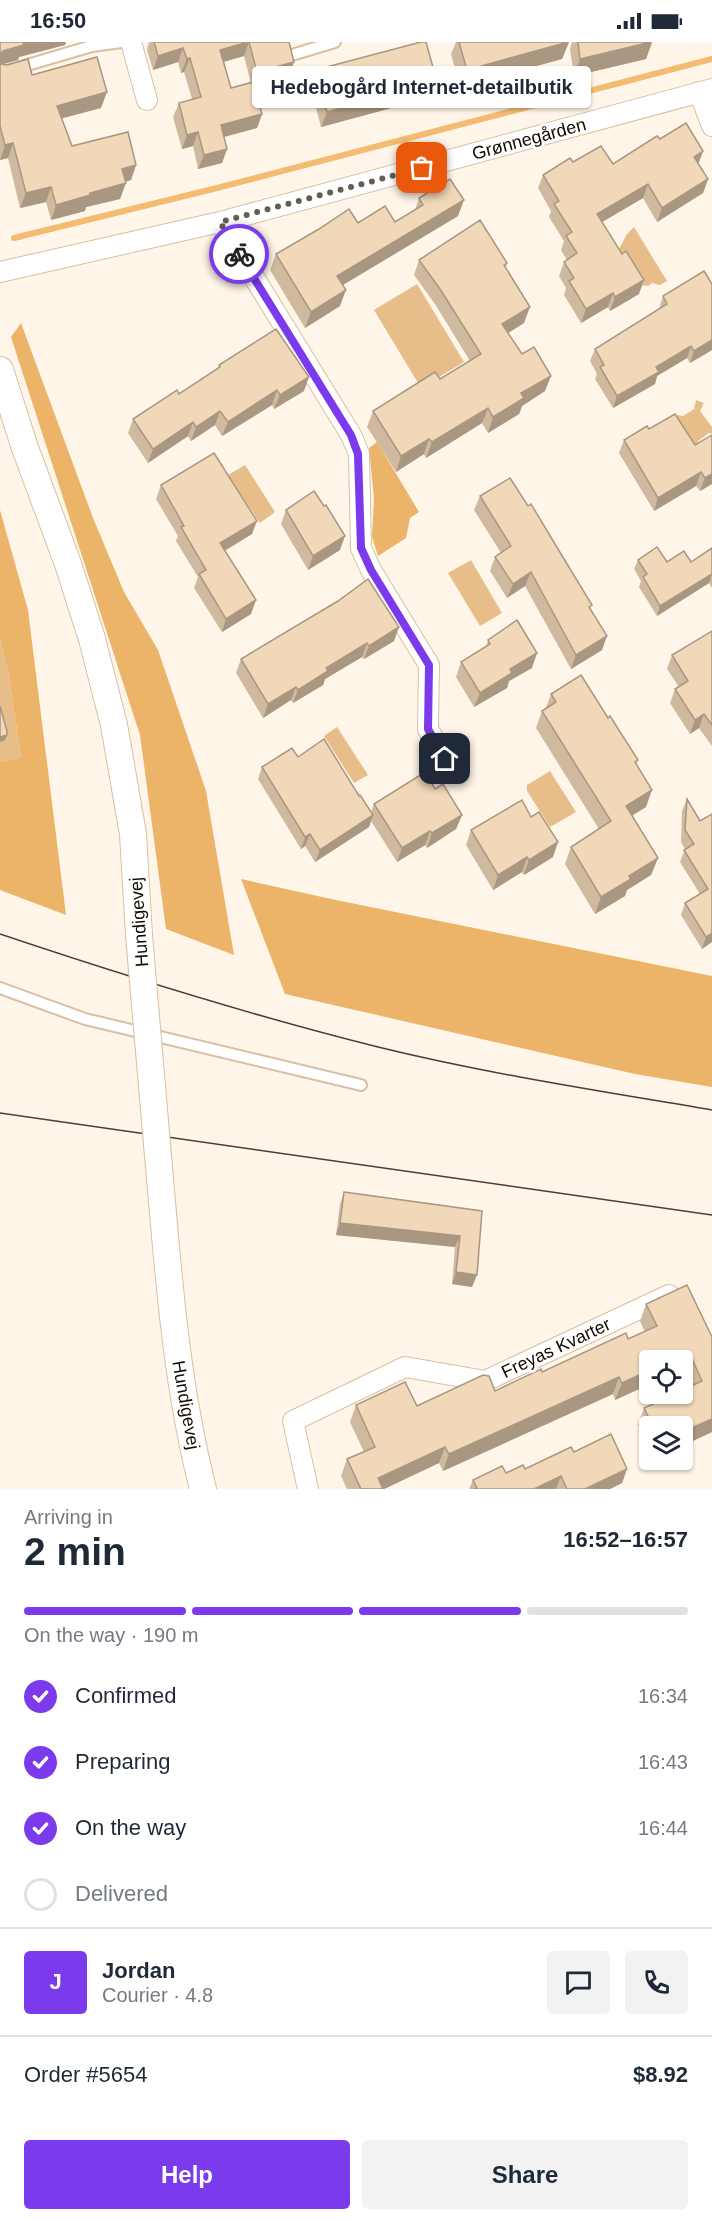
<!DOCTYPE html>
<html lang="en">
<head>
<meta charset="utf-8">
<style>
  body { margin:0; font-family:Arial,sans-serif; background:#f2f2f3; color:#1f2937; height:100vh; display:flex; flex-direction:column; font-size:22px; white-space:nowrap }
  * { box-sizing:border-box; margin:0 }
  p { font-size:20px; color:#747a83 }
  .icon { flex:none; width:33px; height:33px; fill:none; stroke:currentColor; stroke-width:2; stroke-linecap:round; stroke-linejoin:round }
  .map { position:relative; height:1447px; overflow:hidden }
  .details { display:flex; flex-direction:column; background:#fff; flex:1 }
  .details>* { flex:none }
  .fabs { position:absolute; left:639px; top:1308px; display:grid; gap:12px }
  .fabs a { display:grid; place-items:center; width:54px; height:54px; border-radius:6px; background:#fff; box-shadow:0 2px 4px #0004; font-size:30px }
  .pin { position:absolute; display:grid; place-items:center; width:51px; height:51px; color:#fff; margin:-26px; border-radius:12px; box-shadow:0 3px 9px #0006 }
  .courier { position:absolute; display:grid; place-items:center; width:60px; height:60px; margin:-30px; border:4px solid #7c3aed; border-radius:50%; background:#fff; color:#222; box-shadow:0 2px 8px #0007 }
  .bubble { position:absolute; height:42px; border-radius:6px; background:#fff; box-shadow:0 2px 4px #0004; font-size:20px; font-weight:700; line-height:42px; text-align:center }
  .headline em { font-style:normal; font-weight:700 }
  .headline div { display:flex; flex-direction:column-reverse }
  .headline { display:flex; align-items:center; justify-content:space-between; height:102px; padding:0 24px }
  h1 { font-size:39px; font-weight:700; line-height:45px }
  .bar { display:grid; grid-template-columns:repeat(4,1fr); gap:9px 6px; align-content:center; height:72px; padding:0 24px }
  .bar i { height:8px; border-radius:4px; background:#e0e1e3 }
  .bar .on { background:#7c3aed }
  .bar p { grid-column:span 4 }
  .line { display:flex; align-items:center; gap:15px; padding:0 24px; border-top:2px solid #e0e1e3 }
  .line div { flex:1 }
  .round { display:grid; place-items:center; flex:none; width:63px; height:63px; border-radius:6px; background:#f2f2f3 }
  ol { padding:0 24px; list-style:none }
  li { display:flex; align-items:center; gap:18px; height:66px }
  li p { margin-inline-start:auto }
  li .icon { padding:6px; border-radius:50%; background:#7c3aed; color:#fff; stroke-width:4 }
  li:last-child { color:#747a83 }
  li i { width:33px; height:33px; border:3px solid #e0e1e3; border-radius:50% }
  .primary-button { display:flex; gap:12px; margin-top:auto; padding:12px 24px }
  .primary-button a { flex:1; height:69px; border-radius:6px; background:#7c3aed; color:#fff; font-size:24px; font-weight:700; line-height:69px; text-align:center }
  .primary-button a+a { background:#f2f2f3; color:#1f2937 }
  .status { display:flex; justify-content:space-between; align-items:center; height:42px; padding:0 30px; background:#fff; direction:ltr }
  .status svg { height:16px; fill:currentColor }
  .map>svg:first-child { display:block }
  .green { fill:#e7be89 }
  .forest { fill:#ecb468 }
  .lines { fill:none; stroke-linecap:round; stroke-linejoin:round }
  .stream { stroke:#f3bc70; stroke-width:6 }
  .service-casing { stroke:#d8c0a2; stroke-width:14 }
  .minor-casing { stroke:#d8c0a2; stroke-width:22 }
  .tertiary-casing { stroke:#d8c0a2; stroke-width:28 }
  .service { stroke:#fff; stroke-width:10 }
  .minor { stroke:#fff; stroke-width:20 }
  .tertiary { stroke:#fff; stroke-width:26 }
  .tram { stroke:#473f36; stroke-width:1.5 }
  .tertiary-bridge-casing { stroke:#d8c0a2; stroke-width:28; stroke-linecap:butt }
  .tertiary-bridge { stroke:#fff; stroke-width:26 }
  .wall { fill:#cfba9f; fill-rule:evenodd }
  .shaded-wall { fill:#a99782 }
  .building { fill:#f1d8b9; stroke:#a99782; stroke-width:1.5 }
  .done { stroke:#655c52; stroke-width:6; stroke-dasharray:0 10.8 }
  .route { stroke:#7c3aed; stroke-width:8 }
  .labels { text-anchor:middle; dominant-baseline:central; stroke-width:6; stroke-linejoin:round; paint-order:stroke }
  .street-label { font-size:18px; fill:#120a02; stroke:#fff }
</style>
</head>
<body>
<div class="status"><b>16:50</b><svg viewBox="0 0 49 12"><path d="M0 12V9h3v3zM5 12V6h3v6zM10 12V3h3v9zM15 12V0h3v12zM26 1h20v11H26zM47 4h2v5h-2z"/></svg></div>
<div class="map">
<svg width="712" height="1447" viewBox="0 0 712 1447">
  <rect width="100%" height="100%" fill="#fff5e8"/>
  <g class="green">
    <path d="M634 185 667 239 660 243 652 241 648 244 641 243 619 207 627 192Z"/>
    <path d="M417 242 464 320 421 346 374 268Z"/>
    <path d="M696 358 704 361 700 369 712 385V392L709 391 698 399 695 407 675 380 677 373 683 374 694 367Z"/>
    <path d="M245 423 275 470 260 481 228 433Z"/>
    <path d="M471 518 502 571 480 584 448 531Z"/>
    <path d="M0 597 8 629 21 715 0 720Z"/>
    <path d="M337 685 368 733 354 741 324 694Z"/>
    <path d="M550 729 576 770 550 785 527 749V743Z"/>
  </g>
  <g class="forest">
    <path d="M21 281 93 476 124 550 158 608 206 749 234 913 166 887 140 693 11 295Z"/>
    <path d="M377 400 419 470 410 476 406 496 378 514 372 495 374 456 369 406Z"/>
    <path d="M0 468 28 568 66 873 0 848V720L21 715 8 629 0 597Z"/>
    <path d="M241 837 331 857 712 934V1045L635 1032 285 952Z"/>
  </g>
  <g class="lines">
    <path class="stream" d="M14 196 217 146 712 17"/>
    <defs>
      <g id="service">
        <path d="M295 12 335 0"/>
        <path d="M0 31 92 4 121 0"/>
        <path d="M0 946 85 977 361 1043"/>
      </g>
      <g id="minor">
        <path d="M131 0 147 58"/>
        <path d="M699 50 712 84"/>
        <path d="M220 180 351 393 359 412 361 506 371 528 429 623 428 687 445 717"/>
        <path d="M0 230 220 180 712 47"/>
        <path d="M308 1447 293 1379 405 1325 485 1339 669 1253"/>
      </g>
      <g id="tertiary">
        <path d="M0 328 25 406 68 522 92 597 114 683 133 792 139 893"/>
        <path d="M160 1137C169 1241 177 1345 203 1447"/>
      </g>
    </defs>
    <use href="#service" class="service-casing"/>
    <use href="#minor" class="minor-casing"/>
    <use href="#tertiary" class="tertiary-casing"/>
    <use href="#service" class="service"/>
    <use href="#minor" class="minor"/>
    <use href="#tertiary" class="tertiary"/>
    <g class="tram">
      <path d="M0 892C125 934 250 973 378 1005 488 1032 600 1049 712 1068"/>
      <path d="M0 1071 712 1173"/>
    </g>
    <defs>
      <path id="tertiary-bridge" d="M139 893 160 1137"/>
    </defs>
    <use href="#tertiary-bridge" class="tertiary-bridge-casing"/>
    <use href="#tertiary-bridge" class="tertiary-bridge"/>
  </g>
  <g class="wall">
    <path d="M0 0H66L65 3 19 15 18 18 3 22 32 33 101 66 62 76 72 104 136 123 131 138 125 140 120 157 86 165 85 169 51 178 46 160 20 166 8 116 0 118Z"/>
    <path d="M149 0H289V34L254 44 262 72 257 86 224 95 227 107 222 121 198 127 193 104 182 107 173 75 179 61 192 57 184 30 181 31 178 20 153 28 147 8ZM244 14 251 41 231 46 224 20Z"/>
    <path d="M456 0H569L562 17 460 45 451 12Z"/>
    <path d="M572 0H652L646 17 574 34 570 7Z"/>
    <path d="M315 28 437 40 432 55 321 85 310 43Z"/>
    <path d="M660 97 703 109 698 122 708 137 703 151 657 180 643 156 602 180 639 252 610 269 608 265 581 281 564 253 566 246 559 234 564 220 567 218 561 208 564 199 549 175 551 169 538 146 543 133 573 120 613 122Z"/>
    <path d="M419 156 458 174 343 243 340 264 305 286 270 228 276 212 358 181 395 180 415 168Z"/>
    <path d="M419 218 507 221 506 226 524 281 508 291 545 349 522 364 519 372 488 391 482 381 426 416 424 412 396 430 367 385 373 369 440 337 470 319 435 262 414 233Z"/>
    <path d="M663 254 712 308 690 321 687 316 657 334 655 342 613 366 595 337 597 332 590 319 595 307 659 267Z"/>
    <path d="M219 323 304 349 274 367 272 363 222 394 215 383 191 399 188 394 148 421 128 391 133 377 179 352 217 327Z"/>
    <path d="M649 387 695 403 712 393V442L700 449 696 444 654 469 619 411 624 398Z"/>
    <path d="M161 443 252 492 225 509 251 572 222 590 194 546 198 535 176 499 178 494 156 457Z"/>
    <path d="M480 454 591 567 602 608 571 627 525 544 507 556 490 529 495 515 501 511 474 468Z"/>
    <path d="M324 464 340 508 308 528 281 482 286 468Z"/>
    <path d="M712 506V546L709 541 657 574 639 545 641 539 634 527 638 518 667 520H691Z"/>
    <path d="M338 559 394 599 364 617 362 615 325 637 323 643 293 661 291 658 263 676 236 631 241 617Z"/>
    <path d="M712 589V704L699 686 690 692 670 661 675 647 679 645 667 627 672 613Z"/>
    <path d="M488 598 532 626 509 639 507 646 474 665 456 635 461 620 486 605Z"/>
    <path d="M551 652 608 676 638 718 636 722 646 765 632 774 658 816 651 833 627 848 625 854 595 872 565 822 571 805 599 787 536 686 542 669 546 666Z"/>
    <path d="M298 715 359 754 371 770 374 762 435 747 462 773 456 787 427 806 425 803 397 820 371 779 369 785 315 820 305 804 301 807 258 737 262 725Z"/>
    <path d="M687 757 700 779 712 772V900L702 907 681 873 685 861 700 852 680 820 685 807 681 800 682 769Z"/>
    <path d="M471 788 553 815 524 833 522 830 493 848 466 803Z"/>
    <path d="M344 1150 482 1169 472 1245 452 1242 455 1205 336 1193 340 1162Z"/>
    <path d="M646 1262 712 1295V1390L682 1404V1384H650V1407L638 1383 644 1366 690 1344 682 1326 650 1318V1342L615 1358 613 1352 443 1429 439 1421 384 1447H347L341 1434 347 1417 364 1410 350 1380 356 1363 417 1364 495 1349 628 1297 645 1290 640 1279Z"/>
    <path d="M574 1410 627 1427 622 1441 610 1447H469L473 1438 525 1427Z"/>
  </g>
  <g class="shaded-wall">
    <path d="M23 0H66L65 3 19 15 18 18 0 23V12L3 9Z"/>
    <path d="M249 0 244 14 215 22 220 8Z"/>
    <path d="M569 0 562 17 460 45 467 28Z"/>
    <path d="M652 0 646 17 574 34 580 17Z"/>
    <path d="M183 6 178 20 153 28 158 14Z"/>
    <path d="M190 16 184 30 181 31 187 17Z"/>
    <path d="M294 20 289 34 252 44 257 30Z"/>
    <path d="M437 40 432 55 321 85 327 70Z"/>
    <path d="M107 50 101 66 52 79 57 64Z"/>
    <path d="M262 72 257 86 216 97 221 83Z"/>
    <path d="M198 90 193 104 182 107 187 93Z"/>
    <path d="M13 101 8 116 0 118 5 103Z"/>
    <path d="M227 107 222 121 198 127 204 113Z"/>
    <path d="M703 109 698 123 694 115Z"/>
    <path d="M136 123 131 138 116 142 122 127Z"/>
    <path d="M708 137 703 151 657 180 662 166Z"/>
    <path d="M126 141 120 157 86 165 85 169 51 178 56 163 90 151Z"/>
    <path d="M648 142 643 156 592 186 597 172Z"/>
    <path d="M51 145 46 160 20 166 26 151Z"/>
    <path d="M464 158 458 174 331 250 337 234Z"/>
    <path d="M644 238 639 252 610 269 615 255Z"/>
    <path d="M346 248 340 264 305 286 311 270Z"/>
    <path d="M613 251 608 265 581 281 586 267Z"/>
    <path d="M530 265 524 281 497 298 502 282Z"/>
    <path d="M712 298V308L690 321 694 309Z"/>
    <path d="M691 304 687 316 657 334 655 342 613 366 617 354 656 325Z"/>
    <path d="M551 334 545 349 522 364 519 372 488 391 493 375 521 351Z"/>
    <path d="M309 335 304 349 274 367 280 353Z"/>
    <path d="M277 348 272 363 222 394 228 380Z"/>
    <path d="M488 366 482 381 426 416 432 400Z"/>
    <path d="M220 369 215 383 191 399 196 385Z"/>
    <path d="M193 380 188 394 148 421 153 407Z"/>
    <path d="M429 397 424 412 396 430 401 414Z"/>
    <path d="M701 430 696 444 654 469 658 456Z"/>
    <path d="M712 432V442L700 449 705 436Z"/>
    <path d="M257 479 252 492 215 514 220 501Z"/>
    <path d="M345 494 340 508 308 528 313 514Z"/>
    <path d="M531 530 525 544 507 556 513 542Z"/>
    <path d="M712 532 709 541 657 574 660 564Z"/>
    <path d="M256 558 251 572 222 590 226 577Z"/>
    <path d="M399 585 394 599 364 617 369 604Z"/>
    <path d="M607 594 602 608 571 627 576 613Z"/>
    <path d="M367 601 362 615 325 637 323 643 293 661 298 648 326 626Z"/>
    <path d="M537 611 532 626 509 639 507 646 474 665 480 651 510 627Z"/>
    <path d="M296 645 291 658 263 676 268 662Z"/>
    <path d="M704 672 699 686 690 692 695 678Z"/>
    <path d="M7 693 5 698 0 700V695Z"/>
    <path d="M652 748 646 765 619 781 626 764Z"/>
    <path d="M373 773 369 785 315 820 320 808Z"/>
    <path d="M462 773 456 787 427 806 432 791Z"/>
    <path d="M430 789 425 803 397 820 402 806Z"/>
    <path d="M310 792 305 804 301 807 305 795Z"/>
    <path d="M558 800 553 815 524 833 529 818Z"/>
    <path d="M527 815 522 830 493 848 498 833Z"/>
    <path d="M658 816 651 833 627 848 625 854 595 872 601 855 629 834Z"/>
    <path d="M712 891V900L702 907 706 895Z"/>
    <path d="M340 1181 460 1194 455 1205 336 1193Z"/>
    <path d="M456 1230 477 1233 472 1245 452 1242Z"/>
    <path d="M689 1310 682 1326V1318H670Z"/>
    <path d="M650 1328V1342L615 1358 622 1341Z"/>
    <path d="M619 1335 613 1352 443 1429 449 1412Z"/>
    <path d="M712 1377V1390L682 1404V1390Z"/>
    <path d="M445 1405 439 1421 384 1447H374L378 1436Z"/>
    <path d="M627 1427 622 1441 610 1447H585Z"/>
    <path d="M561 1434 556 1447H534Z"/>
  </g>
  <g class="building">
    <path d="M0 0H23L24 3 3 9 0 12Z"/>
    <path d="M154 0H248L220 8 231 46 253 40 262 72 221 83 227 107 204 113 198 90 187 93 179 61 201 55 190 16 187 17 183 6 158 14Z"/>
    <path d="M249 0H289L294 20 257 30Z"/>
    <path d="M421 0H426L437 40 327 70 315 28Z"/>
    <path d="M459 0H568L467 28Z"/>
    <path d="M578 0H651L580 17Z"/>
    <path d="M97 15 107 50 57 64 72 104 128 90 136 123 122 127 126 141 90 151V153L56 163 51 145 26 151 13 101 5 103 0 84V21L1 22 7 23 28 17 32 33Z"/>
    <path d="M686 81 703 109 694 115 708 137 662 166 648 142 597 172 622 212 626 209 644 238 615 255 613 251 586 267 569 239 574 236 564 220 577 211 566 194 572 190 554 162 559 159 543 133 570 116 573 120 601 104 613 122 657 94 660 97Z"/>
    <path d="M450 137 464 158 337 234 346 248 311 270 276 212 319 187 349 167 358 181 385 164 395 180 423 163 419 156Z"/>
    <path d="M480 178 507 221 504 223 530 265 502 282 522 312 534 305 551 334 521 351 524 356 493 375 488 366 432 400 429 397 401 414 373 369 435 330 440 337 481 312 440 247 419 218Z"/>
    <path d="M704 229 712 242V298L694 309 691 304 656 325 659 330 617 354 600 325 604 323 595 307 667 262 663 254Z"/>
    <path d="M276 287 309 335 280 353 277 348 228 380 220 369 196 385 193 380 153 407 133 377 177 348 179 352 220 325 219 323Z"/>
    <path d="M675 372 695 403 712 393V432L705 436 701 430 658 456 624 398 647 384 649 387Z"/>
    <path d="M214 411 257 479 220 501 256 558 226 577 199 532 206 528 181 485 184 484 161 443Z"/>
    <path d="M510 436 528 464 531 462 558 507 592 563 589 565 607 594 576 613 531 530 513 542 495 515 511 504 480 454Z"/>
    <path d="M314 449 324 464 326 463 345 494 313 514 286 468Z"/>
    <path d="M657 505 667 520 684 509 691 520 712 506V532L660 564 643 535 647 532 638 518Z"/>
    <path d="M368 537 399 585 369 604 367 601 326 626 328 629 298 648 296 645 268 662 241 617 338 559Z"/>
    <path d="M517 578 537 611 510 627 512 631 480 651 461 620 490 602 488 598Z"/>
    <path d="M712 589V683L704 672 695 678 675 647 688 639 672 613Z"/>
    <path d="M581 633 608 676 610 674 638 718 635 720 652 748 626 764 658 816 629 834 631 837 601 855 571 805 611 779 542 669 556 660 551 652Z"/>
    <path d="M0 664 7 689V693L0 695Z"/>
    <path d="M324 697 359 754 360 753 373 773 320 808 310 792 305 795 262 725 292 706 298 715Z"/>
    <path d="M425 730 435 747 443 742 462 773 432 791 430 789 402 806 374 762Z"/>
    <path d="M687 757 700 779 712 772V891L706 895 685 861 708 847 684 808 694 802 685 788Z"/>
    <path d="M522 758 531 775 539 770 558 800 529 818 527 815 498 833 471 788Z"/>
    <path d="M344 1150 482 1169 477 1233 456 1230 460 1194 340 1181Z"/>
    <path d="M687 1243 712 1295V1377L682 1390V1384H653L644 1366 675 1352H682V1348L702 1339 689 1310 670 1318H650V1328L622 1341 619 1335 449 1412 445 1405 378 1436 383 1447H361L347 1417 375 1405 356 1363 405 1340 417 1364 483 1333 489 1334 495 1349 541 1327 542 1330 626 1291 628 1297 657 1284 646 1262Z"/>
    <path d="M611 1392 627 1427 585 1447H567L561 1434 534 1447H474L477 1446 473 1438 502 1424 506 1431 523 1423 525 1427 571 1405 574 1410Z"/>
  </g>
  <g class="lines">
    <path class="done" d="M239 212 220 180 422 126"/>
    <path class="route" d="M239 212 351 393 358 412 361 506 371 528 429 623 428 687 445 717"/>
  </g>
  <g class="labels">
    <g class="street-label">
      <text transform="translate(529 97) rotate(-15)">Grønnegården</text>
      <text transform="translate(139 880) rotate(-94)">Hundigevej</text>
      <text transform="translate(556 1306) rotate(-25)">Freyas Kvarter</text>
      <text transform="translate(186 1363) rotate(80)">Hundigevej</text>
    </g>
  </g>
</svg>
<div class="fabs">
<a><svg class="icon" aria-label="locate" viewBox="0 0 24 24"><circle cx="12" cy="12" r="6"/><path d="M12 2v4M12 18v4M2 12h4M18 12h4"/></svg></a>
<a><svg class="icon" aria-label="layers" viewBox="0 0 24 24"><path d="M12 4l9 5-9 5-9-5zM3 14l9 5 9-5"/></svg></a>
</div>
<div class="pin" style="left:422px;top:126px;background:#ea580c"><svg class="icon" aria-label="bag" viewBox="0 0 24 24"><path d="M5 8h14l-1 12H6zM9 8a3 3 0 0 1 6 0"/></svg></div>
<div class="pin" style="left:445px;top:717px;background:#1f2937"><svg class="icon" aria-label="home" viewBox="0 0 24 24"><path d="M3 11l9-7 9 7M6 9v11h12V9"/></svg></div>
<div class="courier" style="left:239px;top:212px"><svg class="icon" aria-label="bike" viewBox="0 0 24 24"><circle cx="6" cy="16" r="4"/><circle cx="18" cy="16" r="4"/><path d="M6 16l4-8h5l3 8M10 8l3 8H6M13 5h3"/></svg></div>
<div class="bubble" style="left:252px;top:24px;width:339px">Hedebogård Internet-detailbutik</div>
</div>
<section class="details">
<div class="headline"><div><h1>2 min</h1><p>Arriving in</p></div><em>16:52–16:57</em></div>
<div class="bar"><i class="on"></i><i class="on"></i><i class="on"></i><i></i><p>On the way · 190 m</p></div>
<ol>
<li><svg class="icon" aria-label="check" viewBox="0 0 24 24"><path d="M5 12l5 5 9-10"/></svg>Confirmed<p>16:34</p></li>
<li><svg class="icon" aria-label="check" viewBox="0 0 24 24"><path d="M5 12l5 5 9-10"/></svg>Preparing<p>16:43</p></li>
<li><svg class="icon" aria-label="check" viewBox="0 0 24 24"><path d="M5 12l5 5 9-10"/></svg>On the way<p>16:44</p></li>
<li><i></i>Delivered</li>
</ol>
<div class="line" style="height:108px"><b class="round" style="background:#7c3aed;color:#fff">J</b><div><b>Jordan</b><p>Courier · 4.8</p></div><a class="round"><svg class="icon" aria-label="chat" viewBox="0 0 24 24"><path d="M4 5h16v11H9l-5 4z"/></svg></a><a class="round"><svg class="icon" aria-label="phone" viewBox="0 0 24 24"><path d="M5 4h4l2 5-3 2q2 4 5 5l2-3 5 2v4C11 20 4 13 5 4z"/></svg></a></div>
<div class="line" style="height:78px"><div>Order #5654</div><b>$8.92</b></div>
<div class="primary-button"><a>Help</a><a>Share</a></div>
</section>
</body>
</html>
